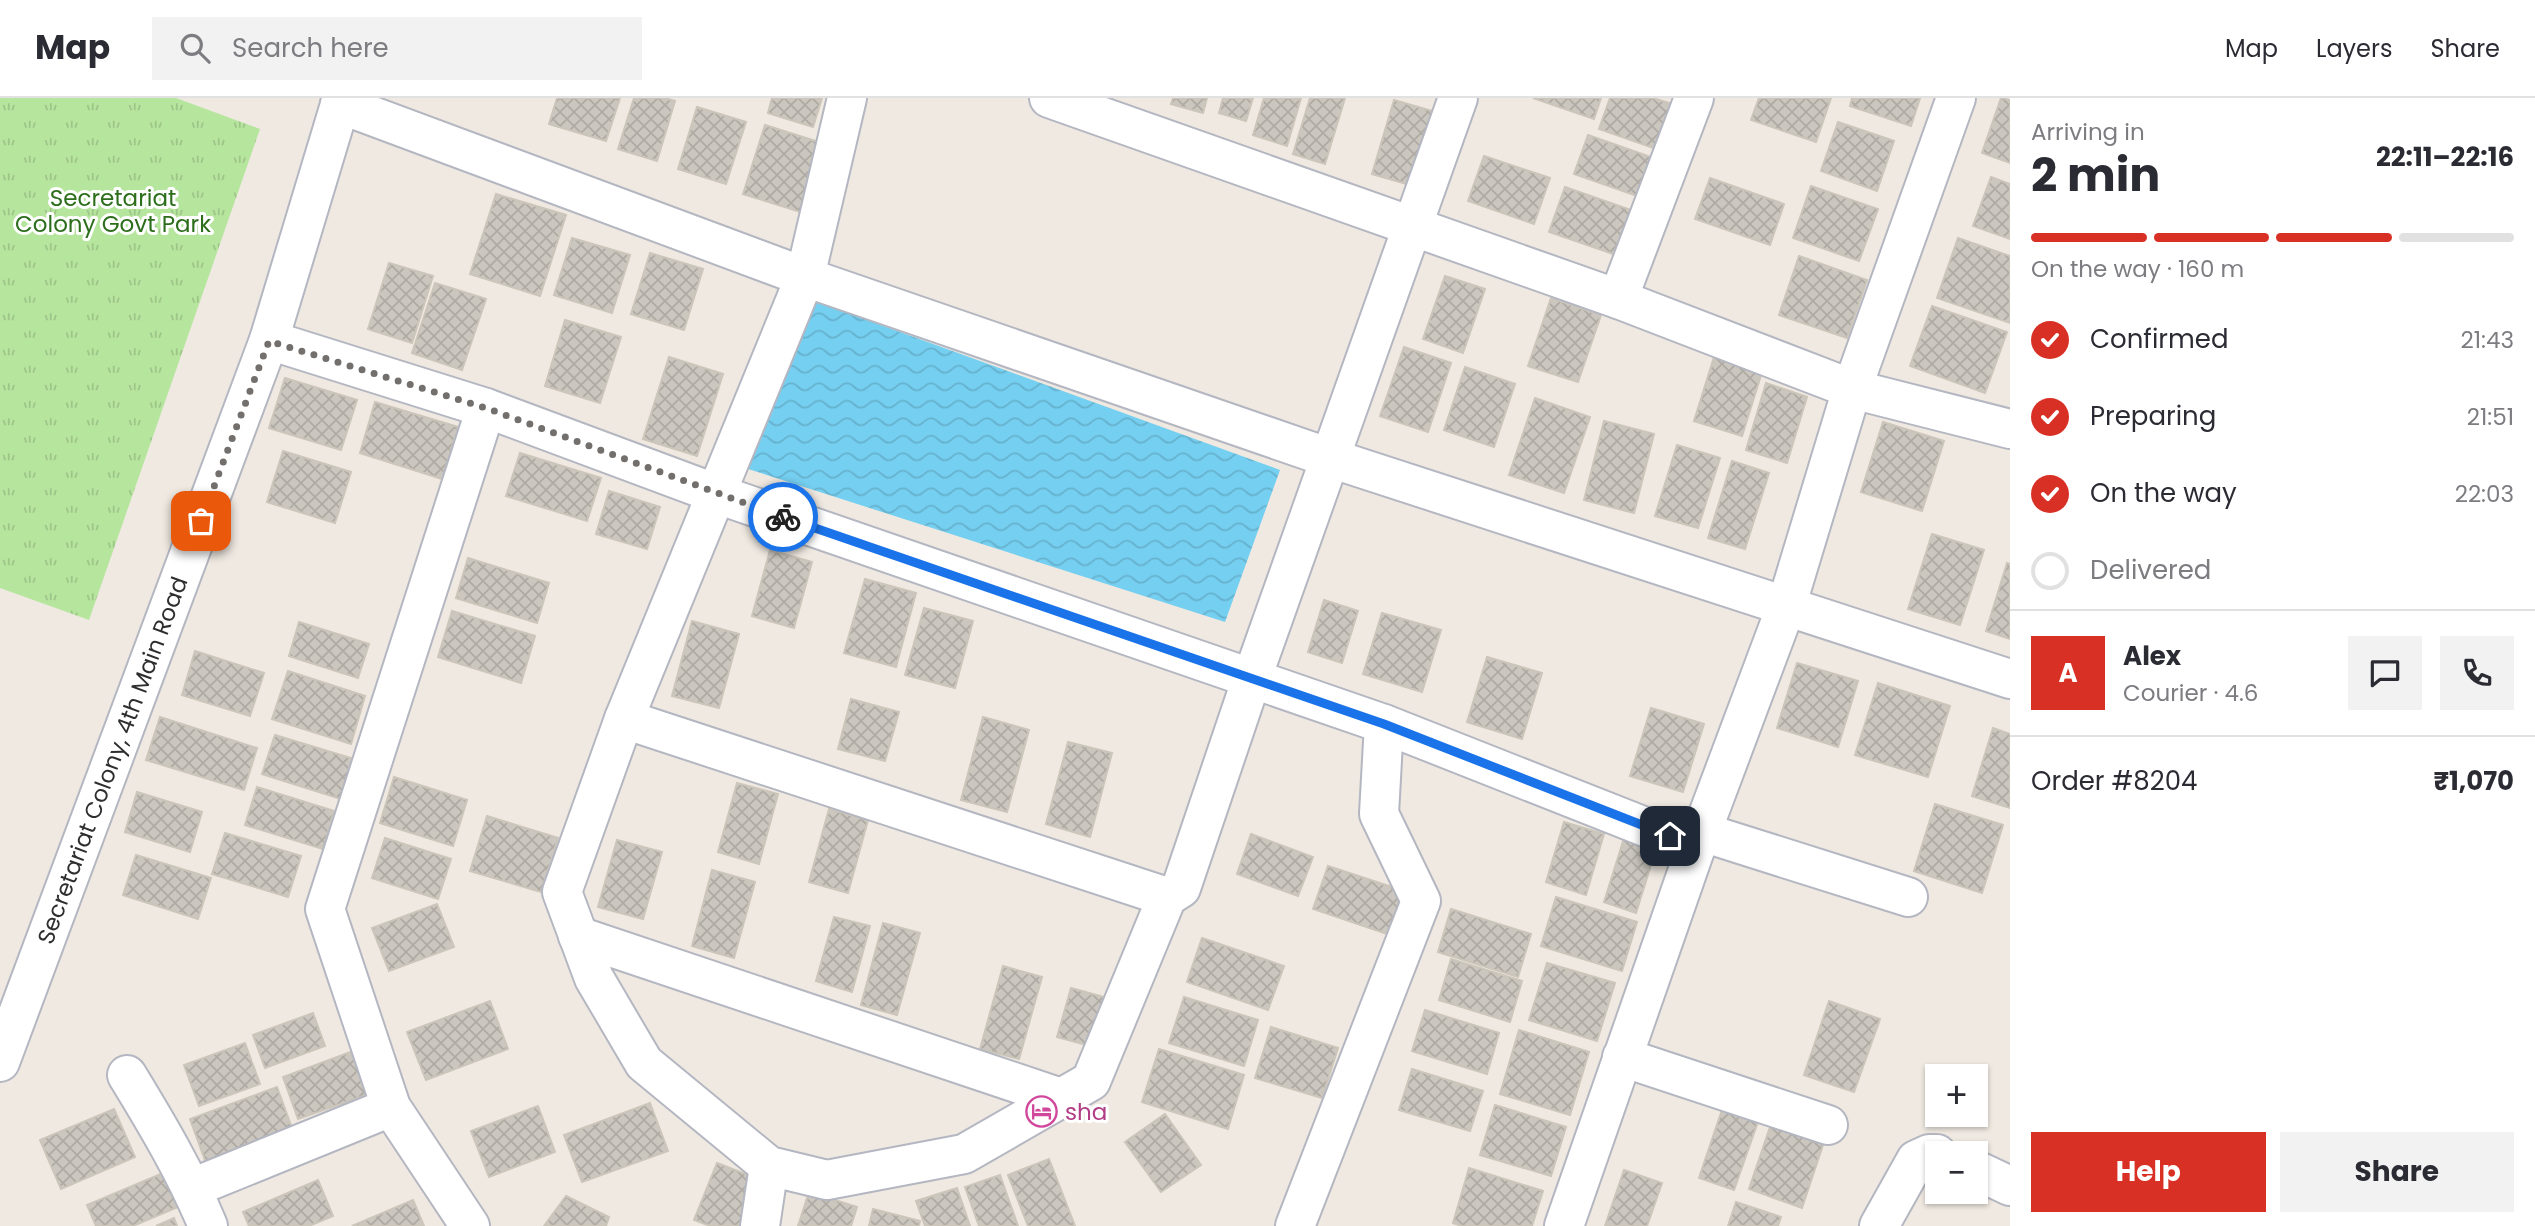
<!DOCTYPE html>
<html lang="en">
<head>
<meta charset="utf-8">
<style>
  body { margin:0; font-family:Poppins,sans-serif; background:#f2f2f3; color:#2b2b33; height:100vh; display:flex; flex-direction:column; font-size:26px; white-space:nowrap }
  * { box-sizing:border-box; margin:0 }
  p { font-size:23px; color:#7c7c81 }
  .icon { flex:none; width:38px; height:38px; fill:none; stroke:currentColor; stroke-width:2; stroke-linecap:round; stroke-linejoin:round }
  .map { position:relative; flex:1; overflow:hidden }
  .drawer { display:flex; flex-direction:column; background:#fff; width:525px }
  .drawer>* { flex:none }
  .buttons { position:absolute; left:1925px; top:966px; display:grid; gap:14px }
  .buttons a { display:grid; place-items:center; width:63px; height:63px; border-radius:0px; background:#fff; box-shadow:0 2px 5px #0004; font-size:35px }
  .pin { position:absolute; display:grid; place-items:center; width:60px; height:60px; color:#fff; margin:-30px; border-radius:14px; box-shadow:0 4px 10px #0006 }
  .courier { position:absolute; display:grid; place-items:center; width:70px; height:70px; margin:-35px; border:5px solid #1a73e8; border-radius:50%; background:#fff; color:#222; box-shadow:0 2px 9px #0007 }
  .head em { font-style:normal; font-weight:700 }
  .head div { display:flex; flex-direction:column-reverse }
  .head { display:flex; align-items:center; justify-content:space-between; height:119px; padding:0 21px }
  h1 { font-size:46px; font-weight:700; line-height:52px }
  .bar { display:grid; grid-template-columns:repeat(4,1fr); gap:10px 7px; align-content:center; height:84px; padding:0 21px }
  .bar i { height:9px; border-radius:5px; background:#e1e1e2 }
  .bar .current { background:#d93025 }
  .bar p { grid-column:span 4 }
  .line { display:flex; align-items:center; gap:18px; padding:0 21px; border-top:2px solid #e1e1e2 }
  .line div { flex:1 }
  .round { display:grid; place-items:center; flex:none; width:74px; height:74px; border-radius:0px; background:#f2f2f3 }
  ol { padding:0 21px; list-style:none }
  li { display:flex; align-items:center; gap:21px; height:77px }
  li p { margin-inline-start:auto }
  li .icon { padding:7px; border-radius:50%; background:#d93025; color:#fff; stroke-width:4 }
  li:last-child { color:#7c7c81 }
  li i { width:38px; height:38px; border:4px solid #e1e1e2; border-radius:50% }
  .action { display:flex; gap:14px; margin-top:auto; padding:14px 21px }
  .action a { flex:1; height:80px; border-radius:0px; background:#d93025; color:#fff; font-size:28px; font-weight:700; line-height:80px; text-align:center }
  .action a+a { background:#f2f2f3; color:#2b2b33 }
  header { display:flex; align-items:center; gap:42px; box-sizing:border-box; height:98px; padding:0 35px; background:#fff; border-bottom:2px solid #e1e1e2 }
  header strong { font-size:33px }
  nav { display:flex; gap:38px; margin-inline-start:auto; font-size:24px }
  .search { width:490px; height:63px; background:#f2f2f3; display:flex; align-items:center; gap:18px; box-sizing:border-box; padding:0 24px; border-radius:0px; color:#7c7c81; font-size:26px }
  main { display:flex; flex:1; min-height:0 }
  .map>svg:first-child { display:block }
  .grass { fill:url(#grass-tufts) }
  .water { fill:url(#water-waves) }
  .building { fill:url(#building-cross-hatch); stroke:#cbc5ba; stroke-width:2 }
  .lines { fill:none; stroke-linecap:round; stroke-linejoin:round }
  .minor-casing { stroke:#b4b7c1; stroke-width:42 }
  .minor { stroke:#fff; stroke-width:38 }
  .done { stroke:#726f6d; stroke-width:7; stroke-dasharray:0 12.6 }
  .route { stroke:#1a73e8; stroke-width:9 }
  .labels { text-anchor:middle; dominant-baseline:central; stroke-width:6; stroke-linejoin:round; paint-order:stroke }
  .park-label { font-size:23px; fill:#2c6e1b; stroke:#fff }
  .street-label { font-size:23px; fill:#2e2e2e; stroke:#fff }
  .hotel-label { font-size:23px; fill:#b23c85; stroke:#fff; text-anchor:start }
</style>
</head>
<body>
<header>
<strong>Map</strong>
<div class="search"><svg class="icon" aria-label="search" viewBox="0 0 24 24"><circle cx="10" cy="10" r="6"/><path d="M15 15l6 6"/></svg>Search here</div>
<nav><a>Map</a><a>Layers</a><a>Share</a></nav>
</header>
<main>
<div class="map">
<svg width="2010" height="1128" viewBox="0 0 2010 1128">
  <defs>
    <pattern id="grass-tufts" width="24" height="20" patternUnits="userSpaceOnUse" patternTransform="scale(1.75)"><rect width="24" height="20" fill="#b6e59e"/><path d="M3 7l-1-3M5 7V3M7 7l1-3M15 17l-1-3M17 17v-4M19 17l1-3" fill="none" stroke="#9dc588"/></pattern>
    <pattern id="water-waves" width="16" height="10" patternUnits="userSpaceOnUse" patternTransform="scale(1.75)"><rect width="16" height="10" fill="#75cff0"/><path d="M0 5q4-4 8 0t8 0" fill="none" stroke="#66b2ce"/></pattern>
    <pattern id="building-cross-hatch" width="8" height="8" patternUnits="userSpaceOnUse" patternTransform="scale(1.75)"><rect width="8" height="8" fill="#cbc7bf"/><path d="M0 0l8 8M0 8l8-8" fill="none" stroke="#afaba4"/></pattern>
  </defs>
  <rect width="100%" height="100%" fill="#efe9e1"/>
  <path class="grass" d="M0 0H176L260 31 89 522 0 490Z"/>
  <path class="water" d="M812 202 1280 372 1225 524 745 370Z"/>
  <g class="building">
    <path d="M557 0H620L606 43 549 26Z"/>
    <path d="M634 0H665L675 3 657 63 618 51Z"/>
    <path d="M772 0H822L813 29 768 15Z"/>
    <path d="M1173 0H1207L1203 15 1171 6Z"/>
    <path d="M1223 0H1253L1246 23 1219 15Z"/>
    <path d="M1264 0H1301L1287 48 1253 37Z"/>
    <path d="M1310 0H1345L1325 66 1293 56Z"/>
    <path d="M1533 0H1601L1594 21Z"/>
    <path d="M1610 0H1653L1675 7 1659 52 1599 31Z"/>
    <path d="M1759 0H1831L1816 44 1751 22Z"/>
    <path d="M1852 0H1920L1911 28 1850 8Z"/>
    <path d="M2001 0 2010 2V65L1982 55Z"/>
    <path d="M1394 2 1432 13 1410 87 1372 76Z"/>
    <path d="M697 9 746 24 726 86 678 71Z"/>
    <path d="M1838 24 1894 43 1877 93 1821 73Z"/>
    <path d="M765 27 828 47 807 116 743 96Z"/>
    <path d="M1588 37 1651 59 1637 98 1574 76Z"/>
    <path d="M1484 58 1550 80 1534 126 1468 103Z"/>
    <path d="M1991 79 2010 86V141L1973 128Z"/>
    <path d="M1710 80 1784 106 1770 147 1695 121Z"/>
    <path d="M1811 88 1878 111 1859 163 1793 140Z"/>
    <path d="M1565 89 1634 113 1619 158 1549 134Z"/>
    <path d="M496 96 566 117 540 198 470 176Z"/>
    <path d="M572 140 630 157 612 215 554 197Z"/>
    <path d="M1958 140 2010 158V225L1937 200Z"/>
    <path d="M650 155 703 171 684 232 631 216Z"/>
    <path d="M1799 158 1867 182 1847 240 1779 217Z"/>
    <path d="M389 165 433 178 412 245 368 231Z"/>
    <path d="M1445 178 1485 191 1463 255 1423 241Z"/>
    <path d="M435 185 486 201 462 272 412 255Z"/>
    <path d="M1551 200 1601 217 1578 284 1528 268Z"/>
    <path d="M1932 208 2007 234 1985 295 1910 268Z"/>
    <path d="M565 222 621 239 600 305 545 288Z"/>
    <path d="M1404 249 1451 265 1428 334 1380 318Z"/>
    <path d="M669 259 723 276 697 358 643 341Z"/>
    <path d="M1714 259 1762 274 1742 338 1694 323Z"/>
    <path d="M1465 269 1515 286 1494 349 1444 332Z"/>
    <path d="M285 280 357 302 341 352 269 330Z"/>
    <path d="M1766 285 1807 299 1787 365 1746 352Z"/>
    <path d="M1535 300 1590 319 1564 395 1509 377Z"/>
    <path d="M375 304 458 329 442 381 360 355Z"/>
    <path d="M1604 323 1654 336 1634 415 1584 402Z"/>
    <path d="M1883 324 1944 343 1922 413 1861 394Z"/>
    <path d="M1677 347 1720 360 1698 430 1655 418Z"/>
    <path d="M283 353 351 374 335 425 267 404Z"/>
    <path d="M520 355 601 380 587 423 506 398Z"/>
    <path d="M1732 363 1769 375 1745 451 1708 440Z"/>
    <path d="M609 393 660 409 647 451 596 436Z"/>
    <path d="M1932 436 1984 452 1960 527 1908 511Z"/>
    <path d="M770 452 812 464 794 530 752 518Z"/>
    <path d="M468 460 549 485 537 525 456 500Z"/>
    <path d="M2007 465 2010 466V541L1986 533Z"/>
    <path d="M865 481 916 495 896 569 844 555Z"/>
    <path d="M1324 502 1358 513 1342 565 1308 554Z"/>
    <path d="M924 510 973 523 955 590 905 577Z"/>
    <path d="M452 513 535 538 521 585 438 559Z"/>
    <path d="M1382 515 1441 532 1422 594 1363 576Z"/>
    <path d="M692 523 739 536 719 610 672 598Z"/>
    <path d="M299 524 369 546 358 580 289 558Z"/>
    <path d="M195 553 264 575 250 618 182 597Z"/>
    <path d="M1487 559 1542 575 1522 641 1467 624Z"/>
    <path d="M1797 565 1858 583 1838 649 1777 630Z"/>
    <path d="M288 573 365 598 351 646 272 621Z"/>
    <path d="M1878 585 1950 608 1928 679 1855 657Z"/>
    <path d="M851 601 899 614 885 663 838 651Z"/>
    <path d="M1651 610 1704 626 1683 694 1630 678Z"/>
    <path d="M160 619 257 650 244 692 146 662Z"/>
    <path d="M983 619 1029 632 1007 714 961 702Z"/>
    <path d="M1993 630 2010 636V710L1972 698Z"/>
    <path d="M275 637 357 662 344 702 262 676Z"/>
    <path d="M1068 644 1112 655 1090 739 1046 726Z"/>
    <path d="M394 679 467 702 453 748 380 725Z"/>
    <path d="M737 685 778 696 759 766 718 754Z"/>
    <path d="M257 689 334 713 323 751 245 727Z"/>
    <path d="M137 694 202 714 190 754 125 734Z"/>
    <path d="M1935 706 2003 727 1982 795 1914 773Z"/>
    <path d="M829 711 868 722 848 795 809 784Z"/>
    <path d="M487 718 558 740 541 794 470 773Z"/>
    <path d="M1564 724 1604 736 1586 797 1546 784Z"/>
    <path d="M225 735 301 758 288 799 212 776Z"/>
    <path d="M1251 736 1313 759 1298 798 1237 776Z"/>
    <path d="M1625 737 1657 748 1636 815 1604 804Z"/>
    <path d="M385 740 451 761 438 801 372 780Z"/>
    <path d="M617 742 662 754 643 821 598 809Z"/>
    <path d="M136 757 211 780 198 821 123 797Z"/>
    <path d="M1328 768 1407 794 1393 838 1313 811Z"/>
    <path d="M712 772 755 784 734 860 692 848Z"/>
    <path d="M1556 799 1637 824 1622 873 1541 848Z"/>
    <path d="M437 806 454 849 389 873 372 830Z"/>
    <path d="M1451 811 1531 836 1518 879 1438 854Z"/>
    <path d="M834 819 870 828 852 894 816 883Z"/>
    <path d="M883 825 920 835 897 917 861 907Z"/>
    <path d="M1202 840 1284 868 1268 912 1187 884Z"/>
    <path d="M1451 861 1522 883 1510 924 1439 902Z"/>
    <path d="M1547 865 1615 885 1597 943 1529 922Z"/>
    <path d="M1003 868 1042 879 1019 961 980 951Z"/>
    <path d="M1071 890 1111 901 1098 950 1057 939Z"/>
    <path d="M1184 899 1258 922 1244 968 1169 945Z"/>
    <path d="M490 903 508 951 426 982 407 934Z"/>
    <path d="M1829 903 1880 921 1854 994 1804 977Z"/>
    <path d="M1425 912 1499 935 1487 976 1412 953Z"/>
    <path d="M313 915 325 948 265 970 253 937Z"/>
    <path d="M1271 929 1338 950 1322 1000 1255 980Z"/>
    <path d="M1519 932 1589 954 1570 1017 1500 996Z"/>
    <path d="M245 945 260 986 199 1008 184 967Z"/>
    <path d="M1159 951 1244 977 1228 1031 1142 1004Z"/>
    <path d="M353 953 369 996 298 1021 283 979Z"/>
    <path d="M1412 971 1483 993 1470 1033 1399 1012Z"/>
    <path d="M277 989 293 1033 206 1065 190 1021Z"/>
    <path d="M650 1005 668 1053 582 1084 564 1037Z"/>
    <path d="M1724 1006 1760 1018 1734 1092 1699 1080Z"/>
    <path d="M1495 1007 1566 1029 1551 1078 1480 1057Z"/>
    <path d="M538 1008 555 1054 489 1079 471 1033Z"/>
    <path d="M114 1011 135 1059 61 1091 40 1042Z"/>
    <path d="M1165 1016 1201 1067 1161 1094 1125 1044Z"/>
    <path d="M1771 1026 1824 1044 1802 1110 1749 1091Z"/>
    <path d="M1049 1061 1075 1128H1028L1008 1077Z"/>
    <path d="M717 1065 761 1082 742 1128H710L694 1122Z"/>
    <path d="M1469 1070 1543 1093 1532 1128H1462L1453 1125Z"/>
    <path d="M1624 1072 1662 1085 1647 1128H1605Z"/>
    <path d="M163 1075 178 1109 133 1128H96L87 1107Z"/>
    <path d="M1000 1077 1018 1128H979L965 1089Z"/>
    <path d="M318 1082 333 1118 309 1128H249L243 1114Z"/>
    <path d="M957 1090 970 1128H925L916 1103Z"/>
    <path d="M809 1094 857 1109 851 1128H798Z"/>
    <path d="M566 1098 609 1119 606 1128H544Z"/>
    <path d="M413 1102 424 1128H352Z"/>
    <path d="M1736 1104 1781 1119 1778 1128H1728Z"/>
    <path d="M873 1111 920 1123 919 1128H869Z"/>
    <path d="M174 1120 177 1128H156Z"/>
  </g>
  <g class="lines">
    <defs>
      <g id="minor">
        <path d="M847 0 805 179 624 621 562 794 594 880 644 965 769 1068 827 1082 964 1056 1091 983 1167 799 1181 790 1252 580 1458 0"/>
        <path d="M1049 0 1618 201 1852 291 2010 331"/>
        <path d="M340 6 805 179 1330 360 2010 581"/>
        <path d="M1618 201 1694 0"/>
        <path d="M269 242 486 310 717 396 1384 626 1696 749"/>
        <path d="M624 621 1167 799"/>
        <path d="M1702 734 1908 799"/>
        <path d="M578 838 1061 1000"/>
        <path d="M1622 959 1828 1027"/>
        <path id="s1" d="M0 964 269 242 342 0"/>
        <path d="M127 977C157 1026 186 1075 208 1128"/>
        <path d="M1976 1072 2010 1088"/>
        <path d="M192 1090 391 1009"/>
        <path d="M470 1128 391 1009 325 811 486 310"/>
        <path d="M760 1128 769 1068"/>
        <path d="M1295 1128 1421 803 1379 716 1384 626"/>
        <path d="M1564 1128 1696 749 1786 509 1852 291 1956 0"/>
        <path d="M1879 1128 1916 1062 1929 1056H1937"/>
      </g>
    </defs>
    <use href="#minor" class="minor-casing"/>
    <use href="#minor" class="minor"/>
  </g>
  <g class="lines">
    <path class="done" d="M201 423 269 243 486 310 783 419"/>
    <path class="route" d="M783 419 1384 626 1670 738"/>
  </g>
  <defs>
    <symbol id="hotel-ring" viewBox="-11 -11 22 22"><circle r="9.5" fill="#fff" stroke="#d1479c" stroke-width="1.5"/><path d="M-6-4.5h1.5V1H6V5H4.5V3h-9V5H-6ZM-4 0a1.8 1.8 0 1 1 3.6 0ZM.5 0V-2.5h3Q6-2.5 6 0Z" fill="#d1479c"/></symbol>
  </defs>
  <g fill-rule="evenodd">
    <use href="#hotel-ring" x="1024" y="996" width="35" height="35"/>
  </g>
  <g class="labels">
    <g class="park-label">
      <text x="113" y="100">Secretariat<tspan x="113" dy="26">Colony Govt Park</tspan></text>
    </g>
    <g class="street-label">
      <text stroke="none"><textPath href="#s1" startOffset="322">Secretariat Colony, 4th Main Road</textPath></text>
    </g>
    <g class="hotel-label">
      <text x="1065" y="1014">sha</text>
    </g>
  </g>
</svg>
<div class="buttons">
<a>+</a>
<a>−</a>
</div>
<div class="pin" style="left:201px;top:423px;background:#ea580c"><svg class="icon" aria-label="bag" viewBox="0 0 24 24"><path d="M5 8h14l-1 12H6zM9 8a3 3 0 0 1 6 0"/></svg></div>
<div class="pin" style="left:1670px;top:738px;background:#1f2937"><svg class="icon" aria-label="home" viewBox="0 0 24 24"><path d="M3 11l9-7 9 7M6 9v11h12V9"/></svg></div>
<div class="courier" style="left:783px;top:419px"><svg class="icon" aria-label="bike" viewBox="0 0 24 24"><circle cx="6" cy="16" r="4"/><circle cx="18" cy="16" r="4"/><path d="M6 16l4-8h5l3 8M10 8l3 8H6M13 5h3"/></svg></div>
</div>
<section class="drawer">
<div class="head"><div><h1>2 min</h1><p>Arriving in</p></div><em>22:11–22:16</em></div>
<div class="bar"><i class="current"></i><i class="current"></i><i class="current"></i><i></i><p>On the way · 160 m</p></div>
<ol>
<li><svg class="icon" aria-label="check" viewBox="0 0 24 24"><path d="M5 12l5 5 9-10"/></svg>Confirmed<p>21:43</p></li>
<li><svg class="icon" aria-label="check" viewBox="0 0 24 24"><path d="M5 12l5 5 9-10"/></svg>Preparing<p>21:51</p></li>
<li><svg class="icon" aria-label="check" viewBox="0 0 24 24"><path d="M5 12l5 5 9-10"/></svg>On the way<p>22:03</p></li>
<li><i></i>Delivered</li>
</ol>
<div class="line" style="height:126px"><b class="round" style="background:#d93025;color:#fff">A</b><div><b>Alex</b><p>Courier · 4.6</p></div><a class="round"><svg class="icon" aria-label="chat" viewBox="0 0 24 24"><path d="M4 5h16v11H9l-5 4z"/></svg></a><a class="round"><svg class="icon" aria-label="phone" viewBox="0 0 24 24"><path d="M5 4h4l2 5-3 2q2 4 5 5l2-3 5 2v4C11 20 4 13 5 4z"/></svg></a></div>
<div class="line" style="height:91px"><div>Order #8204</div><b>₹1,070</b></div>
<div class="action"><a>Help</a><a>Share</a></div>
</section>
</main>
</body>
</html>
